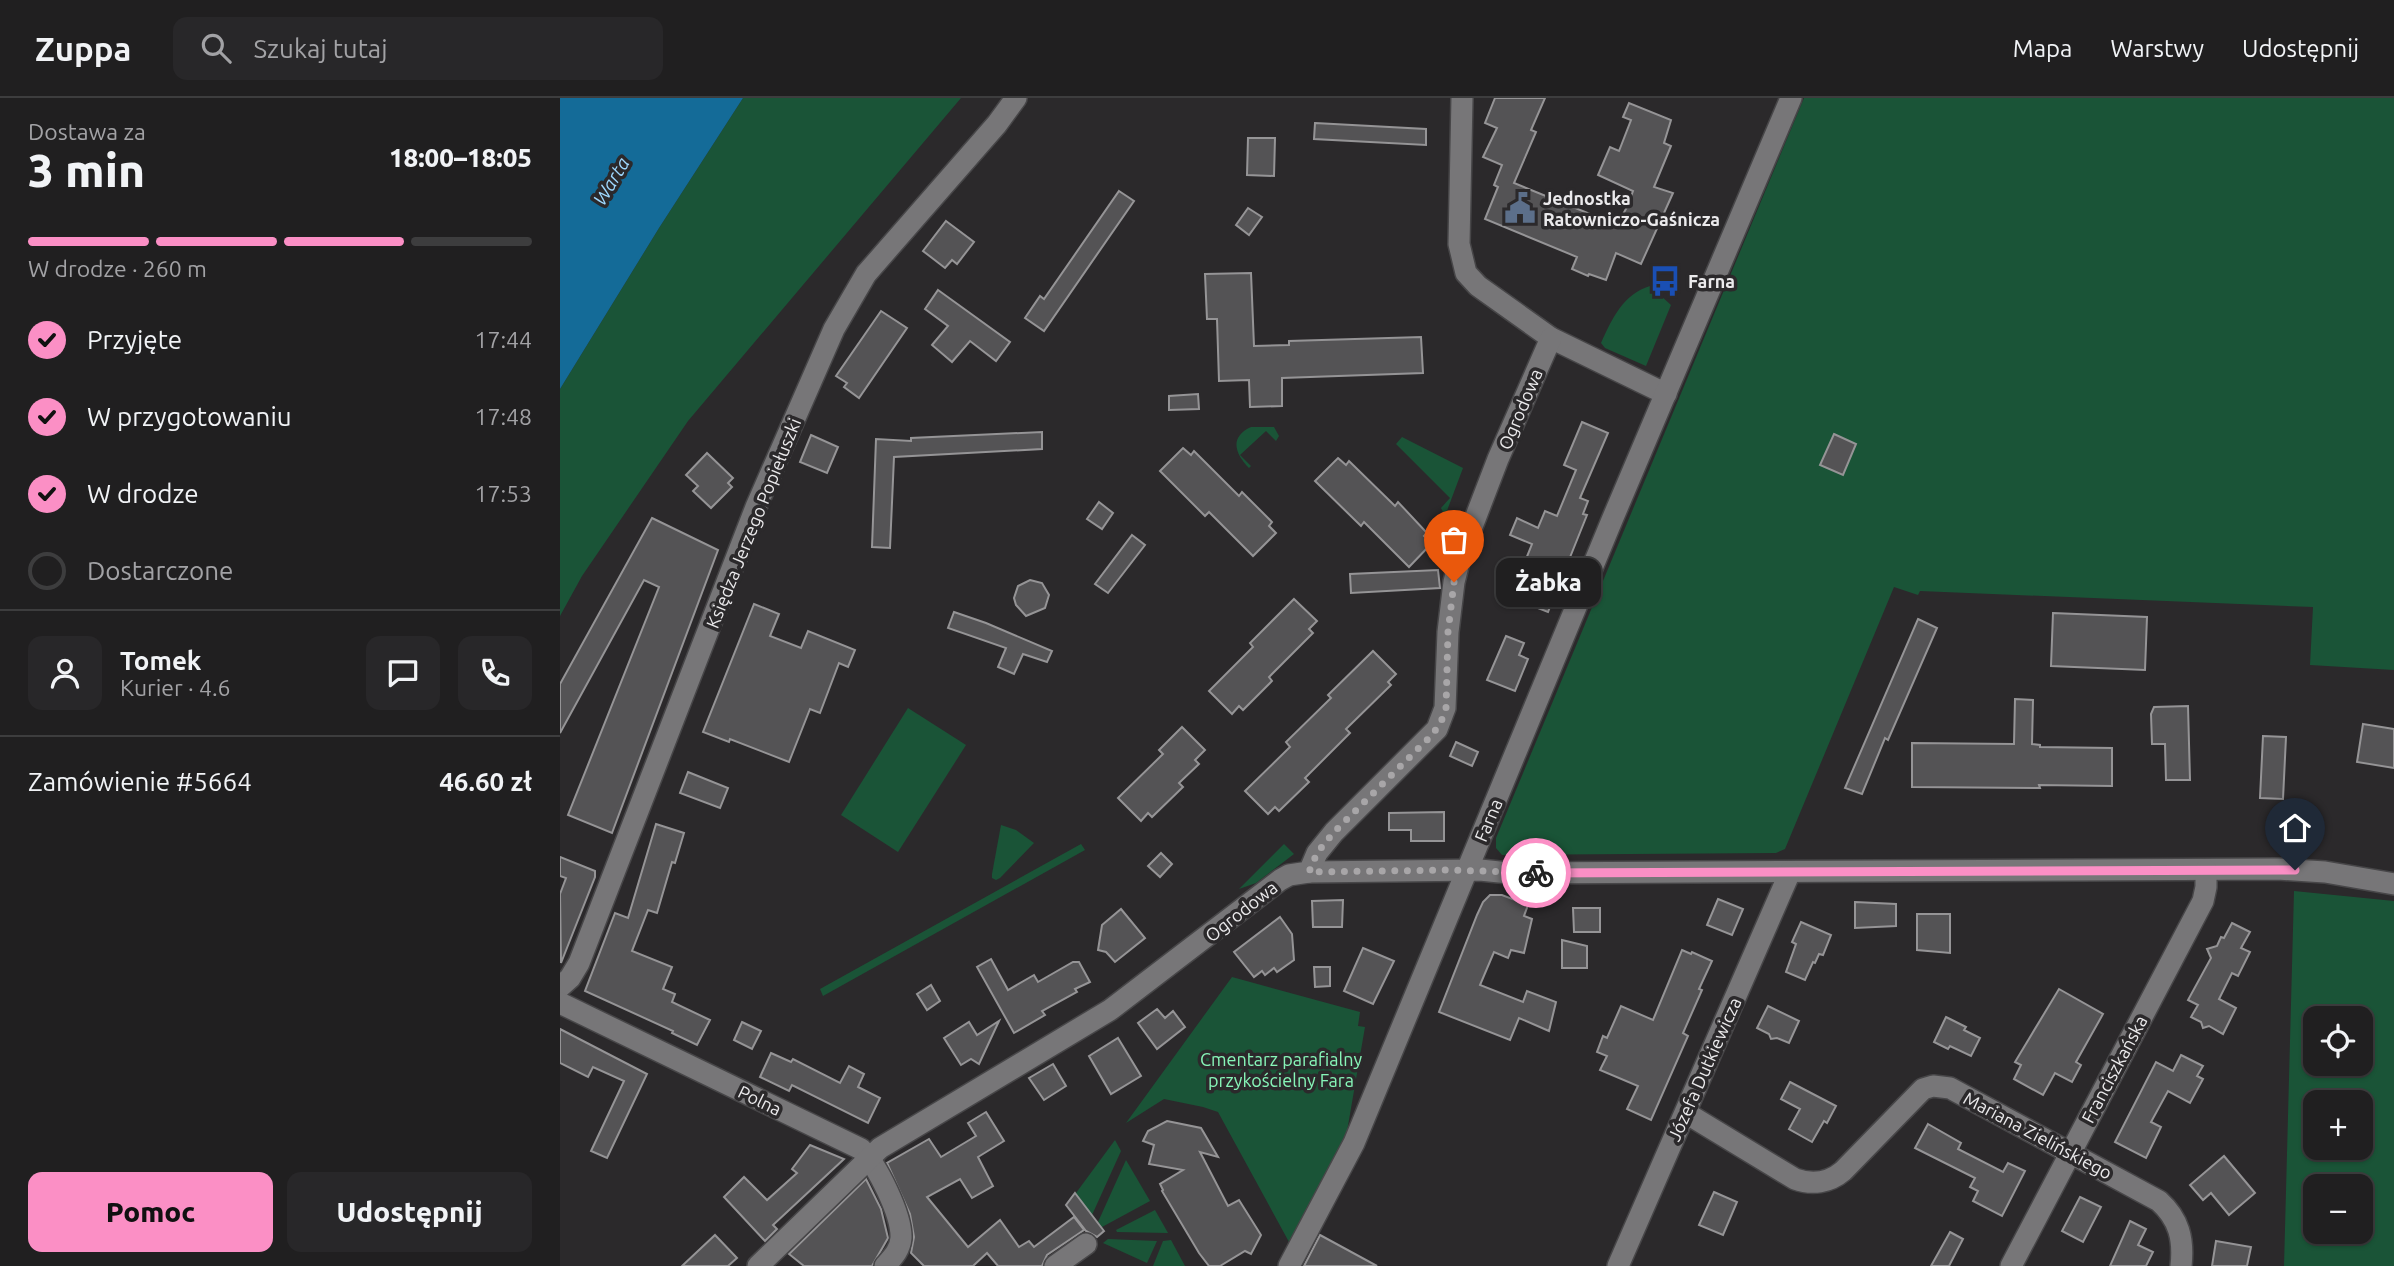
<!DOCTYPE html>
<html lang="pl">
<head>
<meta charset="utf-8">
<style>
  body { margin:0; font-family:Ubuntu,sans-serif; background:#282729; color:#f1f3f6; height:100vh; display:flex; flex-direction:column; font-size:26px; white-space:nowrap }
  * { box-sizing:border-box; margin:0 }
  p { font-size:23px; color:#a2a2a5 }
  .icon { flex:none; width:38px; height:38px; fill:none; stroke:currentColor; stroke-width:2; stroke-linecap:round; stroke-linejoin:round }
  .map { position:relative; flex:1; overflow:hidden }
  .side { display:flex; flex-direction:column; background:#201f20; width:560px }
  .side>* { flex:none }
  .tools { position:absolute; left:1743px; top:908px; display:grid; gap:14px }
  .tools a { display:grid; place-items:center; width:70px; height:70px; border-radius:14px; background:#201f20; box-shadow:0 2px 5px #0004,0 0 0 2px #3d3d3e; font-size:35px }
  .pin { position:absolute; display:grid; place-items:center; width:60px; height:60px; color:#fff; margin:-72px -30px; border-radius:50% 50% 50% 0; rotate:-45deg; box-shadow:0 0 7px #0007 }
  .pin .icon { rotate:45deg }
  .courier { position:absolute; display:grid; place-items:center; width:70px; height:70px; margin:-35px; border:5px solid #fb8fc5; border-radius:50%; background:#fff; color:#222; box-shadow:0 2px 9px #0007 }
  .bubble { position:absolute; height:49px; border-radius:14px; background:#201f20; box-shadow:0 2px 5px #0004,0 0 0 2px #3d3d3e; font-size:23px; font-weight:800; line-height:49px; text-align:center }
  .summary em { font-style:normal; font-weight:800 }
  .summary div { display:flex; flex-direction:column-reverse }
  .summary { display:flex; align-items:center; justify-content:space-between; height:119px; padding:0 28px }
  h1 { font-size:46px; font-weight:800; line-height:52px }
  .bar { display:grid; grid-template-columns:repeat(4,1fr); gap:10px 7px; align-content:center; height:84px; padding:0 28px }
  .bar i { height:9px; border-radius:5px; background:#3d3d3e }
  .bar .current { background:#fb8fc5 }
  .bar p { grid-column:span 4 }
  .line { display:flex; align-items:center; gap:18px; padding:0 28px; border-top:2px solid #3d3d3e }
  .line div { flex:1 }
  .round { display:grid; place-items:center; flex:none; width:74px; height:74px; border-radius:14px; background:#282729 }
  ol { padding:0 28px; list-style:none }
  li { display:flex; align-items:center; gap:21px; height:77px }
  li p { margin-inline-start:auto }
  li .icon { padding:7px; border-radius:50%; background:#fb8fc5; color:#111; stroke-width:4 }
  li:last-child { color:#a2a2a5 }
  li i { width:38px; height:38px; border:4px solid #3d3d3e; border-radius:50% }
  .cta { display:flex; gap:14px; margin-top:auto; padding:14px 28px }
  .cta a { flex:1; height:80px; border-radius:14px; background:#fb8fc5; color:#111; font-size:28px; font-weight:800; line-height:80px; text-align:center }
  .cta a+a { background:#282729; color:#f1f3f6 }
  header { display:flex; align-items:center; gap:42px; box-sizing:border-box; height:98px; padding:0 35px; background:#201f20; border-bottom:2px solid #3d3d3e }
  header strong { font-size:33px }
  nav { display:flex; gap:38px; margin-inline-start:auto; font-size:24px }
  .search { width:490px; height:63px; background:#282729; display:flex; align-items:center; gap:18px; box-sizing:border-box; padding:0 24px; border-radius:14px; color:#a2a2a5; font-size:26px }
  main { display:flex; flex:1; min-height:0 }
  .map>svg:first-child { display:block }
  .green { fill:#1a5437; fill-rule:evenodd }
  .water { fill:#146b98 }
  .building { fill:#545355; stroke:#959496; stroke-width:2 }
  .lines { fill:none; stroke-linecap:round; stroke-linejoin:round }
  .street-casing { stroke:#474648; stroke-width:24 }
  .street { stroke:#777678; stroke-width:21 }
  .done { stroke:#a8a6a8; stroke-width:7; stroke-dasharray:0 12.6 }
  .route { stroke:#fb8fc5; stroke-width:9 }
  .labels { text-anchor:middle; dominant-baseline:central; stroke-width:7; stroke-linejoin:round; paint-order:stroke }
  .poi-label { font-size:18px; font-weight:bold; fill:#ebeaec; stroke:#2b292b; text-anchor:start }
  .street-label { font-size:18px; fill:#ebeaec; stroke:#2b292b }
  .park-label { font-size:18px; fill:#87f5b8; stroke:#2b292b }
  .water-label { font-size:19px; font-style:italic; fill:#9ed8fe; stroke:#2b292b }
</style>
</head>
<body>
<header>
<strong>Zuppa</strong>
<div class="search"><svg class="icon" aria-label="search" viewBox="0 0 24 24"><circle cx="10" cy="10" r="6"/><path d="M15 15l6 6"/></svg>Szukaj tutaj</div>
<nav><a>Mapa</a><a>Warstwy</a><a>Udostępnij</a></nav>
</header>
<main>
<section class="side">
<div class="summary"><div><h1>3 min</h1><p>Dostawa za</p></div><em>18:00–18:05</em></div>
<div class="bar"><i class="current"></i><i class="current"></i><i class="current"></i><i></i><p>W drodze · 260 m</p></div>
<ol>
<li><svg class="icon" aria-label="check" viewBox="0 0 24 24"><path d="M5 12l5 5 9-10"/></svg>Przyjęte<p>17:44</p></li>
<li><svg class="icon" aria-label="check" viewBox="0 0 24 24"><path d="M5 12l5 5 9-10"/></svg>W przygotowaniu<p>17:48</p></li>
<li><svg class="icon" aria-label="check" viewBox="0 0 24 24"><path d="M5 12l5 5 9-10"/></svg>W drodze<p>17:53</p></li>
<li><i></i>Dostarczone</li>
</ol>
<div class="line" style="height:126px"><a class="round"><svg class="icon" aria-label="person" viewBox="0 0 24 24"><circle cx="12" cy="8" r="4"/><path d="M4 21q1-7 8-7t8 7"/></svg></a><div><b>Tomek</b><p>Kurier · 4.6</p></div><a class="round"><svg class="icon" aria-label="chat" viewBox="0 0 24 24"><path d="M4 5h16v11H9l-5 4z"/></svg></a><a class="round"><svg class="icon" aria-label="phone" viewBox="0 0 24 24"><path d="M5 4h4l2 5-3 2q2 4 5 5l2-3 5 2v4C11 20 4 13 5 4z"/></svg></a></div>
<div class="line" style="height:91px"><div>Zamówienie #5664</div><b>46.60 zł</b></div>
<div class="cta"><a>Pomoc</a><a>Udostępnij</a></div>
</section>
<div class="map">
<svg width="1834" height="1168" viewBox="0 0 1834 1168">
  <rect width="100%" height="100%" fill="#2b292b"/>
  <g class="green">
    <path d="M183 0H401L128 323 22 478 0 518V291L99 130Z"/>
    <path d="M1244 0H1834V572L1750 567 1753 509 1360 493 1358 497 1334 489 1225 751 1216 755 942 757 936 750V740Z"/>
    <path d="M1090 188 1111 207 1086 268 1045 250 1041 245C1052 221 1063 196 1090 188Z"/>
    <path d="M691 329H714L719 338 716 343 706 333 680 357 691 368 689 370C675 356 669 339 691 329Z"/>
    <path d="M842 339 903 370 885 418 881 410 890 400 836 346Z"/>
    <path d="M348 610 406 647 338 754 281 717Z"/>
    <path d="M441 727 456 732 474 745 440 780 436 782 432 780V776Z"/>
    <path d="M521 746 525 752 263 898 260 891Z"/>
    <path d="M724 746 734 756 696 785 679 791Z"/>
    <path d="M1734 793 1834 803V1168H1724ZM1755 920H1801V966H1755ZM1755 1004H1801V1050H1755ZM1755 1088H1801V1134H1755Z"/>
    <path d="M672 879 800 914 798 928 805 929 785 1045 729 1144 658 1014 643 1009 604 1001 566 1025Z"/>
    <path d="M555 1042 561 1053 532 1117 516 1095Z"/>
    <path d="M566 1062 590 1103 542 1129 538 1124Z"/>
    <path d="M595 1112 608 1135 557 1134 556 1132Z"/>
    <path d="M548 1141 597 1143 587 1165 543 1145Z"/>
    <path d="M611 1142 625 1168H593L603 1143Z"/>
  </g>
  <path class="water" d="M0 0H183L99 130 0 291Z"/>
  <g class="building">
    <path d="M935 0H985L971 32 976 34 954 85 1057 127 1067 109 1073 93 1038 77 1050 49 1059 53 1071 22 1063 19 1069 5 1111 22 1104 45 1111 48 1094 89 1113 95 1081 166 1056 155 1046 182 1029 176 1028 178 1012 171 1017 159 925 121 938 89 934 87 942 67 923 59 937 30 925 25Z"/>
    <path d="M755 25 866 31V47L754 41Z"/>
    <path d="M688 40H715L714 78 687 77Z"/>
    <path d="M559 93 574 103 484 233 465 220 480 198 484 201Z"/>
    <path d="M688 110 702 119 689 137 676 127Z"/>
    <path d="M386 123 414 144 397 166 392 162 385 170 363 153Z"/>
    <path d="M691 175 694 248 729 247V243L861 239 863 275 722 280V308L690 309 689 282 659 283 657 221H647L645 176Z"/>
    <path d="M378 192 450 244 436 263 410 243 392 264 372 247 388 228 365 211Z"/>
    <path d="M321 213 347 230 299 300 284 289 287 285 276 278Z"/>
    <path d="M638 296 639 311 609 312V298Z"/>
    <path d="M1022 324 1048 335 1020 400 1028 403 1023 416 1027 417 988 514 960 503 968 485 958 481 972 446 950 437 957 420 978 430 985 413 997 418 1016 372 1004 367Z"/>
    <path d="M482 334V351L334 359 330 450 312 449 316 341 351 343V340Z"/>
    <path d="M1274 336 1296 346 1283 377 1260 367Z"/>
    <path d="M251 337 278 349 267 375 240 364Z"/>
    <path d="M623 350 631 357 634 353 679 398 682 394 712 424 709 428 716 435 693 458 649 414 645 418 600 373Z"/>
    <path d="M147 355 173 380 168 385 172 389 151 410 133 393 138 388 126 377Z"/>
    <path d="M778 360 786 367 789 363 835 408 838 404 867 435 864 438 872 445 849 469 804 424 801 428 755 383Z"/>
    <path d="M539 404 553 415 542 431 527 421Z"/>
    <path d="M92 420 158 452 52 735 8 717 99 489 84 482 0 635V586Z"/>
    <path d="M572 437 585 447 548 495 535 486Z"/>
    <path d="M878 472 880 490 791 495 790 476Z"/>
    <path d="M470 482 482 485 489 497 485 510 466 518 456 507 454 500 458 488Z"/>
    <path d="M734 501 757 523 749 531 753 535 709 579 712 583 683 612 679 608 672 616 649 593 693 549 690 545Z"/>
    <path d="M194 506 219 516 210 538 241 550 248 533 295 552 288 569 279 565 260 615 250 611 229 664 170 641 169 644 143 634Z"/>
    <path d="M394 514 426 525 492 553 487 564 463 556 454 576 438 569 446 550 388 530Z"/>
    <path d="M1493 515 1587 519 1585 572 1491 568Z"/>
    <path d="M1358 521 1377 530 1328 642 1325 640 1302 696 1285 690Z"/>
    <path d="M946 538 964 545 959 557 968 561 955 593 927 582Z"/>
    <path d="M813 553 836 576 828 584 831 587 786 631 790 635 745 680 749 684 719 713 715 709 708 716 685 693 730 649 726 644 771 600 768 597Z"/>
    <path d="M1455 601 1473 602 1472 646 1480 647V649L1552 650V688L1479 687 1480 690 1352 689V645L1454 646Z"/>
    <path d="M1628 608 1630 682H1606L1605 646H1592L1591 616 1594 609Z"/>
    <path d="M1803 626 1834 631V670L1797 664Z"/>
    <path d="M622 629 645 652 635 662 639 666 619 685 623 689 592 719 588 715 581 723 558 700 603 656 599 652Z"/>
    <path d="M1703 638 1726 639 1723 701 1700 700Z"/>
    <path d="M896 644 918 654 912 668 890 658Z"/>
    <path d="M128 674 168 690 160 710 120 695Z"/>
    <path d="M884 714V743H851V732H829V715Z"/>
    <path d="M96 726 124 735 115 765 112 764 97 815 88 812 72 853 112 869 103 891 115 896 112 904 150 922 137 947 112 935 113 933 25 893 55 815 68 820Z"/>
    <path d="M601 755 612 766 600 779 588 768Z"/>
    <path d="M0 759 35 773V779L1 865 0 796 6 780 0 778Z"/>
    <path d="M930 797H942L968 807 964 818 972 821 964 855 951 852 948 860 934 854 920 887 963 904 967 893 996 904 989 933 959 920 950 942 879 914 917 817 923 804Z"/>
    <path d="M1158 801 1183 811 1172 837 1147 827Z"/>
    <path d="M783 802 782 829H753L752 803Z"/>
    <path d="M1295 804 1336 806V828L1295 830Z"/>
    <path d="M1013 810H1040V834H1014Z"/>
    <path d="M561 811 585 840 555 864 546 854 538 852 542 827Z"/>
    <path d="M1357 816H1390V855L1357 852Z"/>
    <path d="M720 819 732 836 734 862 717 874 714 870 705 877 702 873 694 879 674 854Z"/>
    <path d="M1241 824 1271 837 1263 857 1259 856 1255 865 1253 864 1245 882 1226 874 1236 846 1232 844Z"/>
    <path d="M1672 825 1690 834 1681 850 1690 854 1678 878 1672 875 1659 901 1676 910 1663 936 1649 928 1643 930 1641 924 1631 919 1638 907 1628 902 1651 860 1647 851 1657 848 1661 839 1664 840Z"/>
    <path d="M1002 842 1027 848V870H1002Z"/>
    <path d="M803 850 834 863 813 906 784 893Z"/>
    <path d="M1122 852 1131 856 1132 854 1152 863 1139 891 1142 892 1123 935 1128 938 1091 1022 1067 1011 1078 988 1040 972 1047 958 1037 954 1043 938 1047 940 1061 908 1093 922Z"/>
    <path d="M431 861 448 892 474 877 478 884 513 864H519L530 884 515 891 517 894 482 913 485 917 454 935 417 869Z"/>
    <path d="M754 869H770V888L755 889Z"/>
    <path d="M371 887 380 903 367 912 357 896Z"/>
    <path d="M1499 891 1543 916 1516 964 1521 967 1512 984 1495 975 1483 997 1454 981 1461 967 1455 964Z"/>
    <path d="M1208 908 1239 923 1229 945 1217 940 1211 941 1209 936 1197 930Z"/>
    <path d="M597 911 605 920 613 913 625 929 597 951 578 925Z"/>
    <path d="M1386 919 1406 929 1404 932 1420 940 1411 958 1390 948 1388 951 1374 944Z"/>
    <path d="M439 923 419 966 411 961 401 967 384 940 409 924 417 937Z"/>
    <path d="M182 924 201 933 192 951 174 942Z"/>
    <path d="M0 931 87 976 47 1060 31 1053 64 983 33 969 28 979 0 965Z"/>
    <path d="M558 940 581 978 551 996 529 958Z"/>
    <path d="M211 955 231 964 233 961 280 985 289 968 304 976 298 989 320 1000 308 1025 232 987 229 993 200 979Z"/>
    <path d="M1621 957 1643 968 1637 978 1643 981 1630 1005 1608 993 1591 1024 1601 1029 1586 1060 1555 1044 1596 964 1613 973Z"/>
    <path d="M493 966 506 988 484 1002 469 980Z"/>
    <path d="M1230 984 1276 1008 1267 1025 1264 1023 1252 1044 1229 1031 1240 1011 1221 1001Z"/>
    <path d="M426 1014 444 1043 418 1059 433 1088 412 1100 400 1081 367 1099 408 1149 440 1122 459 1149 469 1143 474 1149 514 1119 524 1132 487 1157 482 1168H438L427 1155 413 1168H364L351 1155 354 1139 350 1116 327 1065 369 1041 381 1059 416 1038 408 1025Z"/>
    <path d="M607 1023 641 1030 658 1059 640 1054 668 1108 679 1102 701 1137 691 1156 685 1153 660 1168H649L639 1155 602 1093 603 1092 600 1086 623 1072 589 1066 594 1047 583 1043 588 1033Z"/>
    <path d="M1368 1026 1401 1045 1398 1051 1443 1074 1448 1065 1465 1073 1442 1118 1413 1103 1418 1093 1410 1089 1415 1080 1355 1050Z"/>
    <path d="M250 1047 284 1061 213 1127 217 1131 205 1143 164 1099 184 1079 207 1102 237 1075 232 1071Z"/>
    <path d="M1664 1058 1695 1095 1669 1117 1651 1095 1643 1102 1630 1087Z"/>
    <path d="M306 1081 321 1111 328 1140 312 1168H244L229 1156Z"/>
    <path d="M1154 1094 1177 1104 1163 1137 1139 1127Z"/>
    <path d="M515 1095 544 1133 537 1139 526 1133 506 1107Z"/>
    <path d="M1520 1099 1541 1109 1523 1144 1502 1133Z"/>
    <path d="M1570 1123 1586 1131 1578 1147 1593 1154 1586 1168H1550Z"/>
    <path d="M1390 1134 1403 1141 1389 1168H1371Z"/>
    <path d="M155 1137 177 1160 168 1168H122Z"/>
    <path d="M760 1137 817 1168H744Z"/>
    <path d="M1656 1143 1691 1149 1687 1168H1652Z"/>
  </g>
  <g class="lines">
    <defs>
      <g id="street">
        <path d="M902 0 899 146 906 175 918 188 991 240 1106 296"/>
        <path d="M749 774 920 772 949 775 1718 771 1765 774 1834 786"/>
        <path d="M0 889 10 880 19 865 196 409 274 231 306 176 437 26 456 0"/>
        <path d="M0 905 301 1051C317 1067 342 1117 341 1140 340 1152 333 1159 325 1168"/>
        <path d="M1126 1015 1235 1081C1252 1087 1269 1085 1283 1073L1363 991 1373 988 1390 990 1599 1103C1619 1121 1624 1141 1621 1168"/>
        <path d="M198 1168 320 1050 550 912 720 782 729 777 749 774 757 755 774 734 877 631 885 610 888 534 894 484 900 460 938 361 991 240"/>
        <path d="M495 1168 526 1146"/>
        <path d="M729 1168 794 1045 1052 422 1231 0"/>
        <path d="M1058 1168 1230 774"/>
        <path d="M1451 1168 1643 803 1646 789V772"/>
      </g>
    </defs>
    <use href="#street" class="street-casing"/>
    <use href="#street" class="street"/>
  </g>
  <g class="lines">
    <path class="done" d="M894 484 888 534 886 610 881 624 872 637 774 734 757 755 749 774 893 772 976 775"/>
    <path class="route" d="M976 775 1735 772"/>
  </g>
  <defs>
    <symbol id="civic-bare" viewBox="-9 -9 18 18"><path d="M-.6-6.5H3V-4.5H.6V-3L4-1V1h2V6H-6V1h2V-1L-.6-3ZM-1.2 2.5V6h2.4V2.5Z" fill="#5c6f8a" stroke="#2b292b" stroke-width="2.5" paint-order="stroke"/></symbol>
    <symbol id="bus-bare" viewBox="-9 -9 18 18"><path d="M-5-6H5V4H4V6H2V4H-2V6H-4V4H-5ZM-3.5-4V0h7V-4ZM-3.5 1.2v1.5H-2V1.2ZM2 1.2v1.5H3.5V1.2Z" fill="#1a4fb4" stroke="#2b292b" stroke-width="2.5" paint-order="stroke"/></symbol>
  </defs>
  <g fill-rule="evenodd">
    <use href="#civic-bare" x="938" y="88" width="44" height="44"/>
    <use href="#bus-bare" x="1083" y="161" width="44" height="44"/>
  </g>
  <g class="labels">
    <g class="poi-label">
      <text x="983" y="100">Jednostka<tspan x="983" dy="21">Ratowniczo-Gaśnicza</tspan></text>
      <text x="1128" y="183">Farna</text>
    </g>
    <g class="street-label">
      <text transform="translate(960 311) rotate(-67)">Ogrodowa</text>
      <text transform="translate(193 425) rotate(-68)">Księdza Jerzego Popiełuszki</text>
      <text transform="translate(928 722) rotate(-67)">Farna</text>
      <text transform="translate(681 813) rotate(-38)">Ogrodowa</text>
      <text transform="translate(1144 971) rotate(-66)">Józefa Dutkiewicza</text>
      <text transform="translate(1554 971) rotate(-62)">Franciszkańska</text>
      <text transform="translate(200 1002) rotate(26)">Polna</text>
      <text transform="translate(1478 1037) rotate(28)">Mariana Zielińskiego</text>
    </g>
    <g class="park-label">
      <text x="721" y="961">Cmentarz parafialny<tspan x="721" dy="21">przykościelny Fara</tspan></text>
    </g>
    <g class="water-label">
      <text transform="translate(51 83) rotate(-59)">Warta</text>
    </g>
  </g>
</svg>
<div class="tools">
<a><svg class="icon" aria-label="locate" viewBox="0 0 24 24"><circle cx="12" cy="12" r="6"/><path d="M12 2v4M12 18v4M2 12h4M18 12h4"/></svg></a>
<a>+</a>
<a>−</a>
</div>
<div class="pin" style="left:894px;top:484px;background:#ea580c"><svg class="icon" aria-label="bag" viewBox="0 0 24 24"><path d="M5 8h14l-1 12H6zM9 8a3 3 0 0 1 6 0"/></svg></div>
<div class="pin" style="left:1735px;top:772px;background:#1f2937"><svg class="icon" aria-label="home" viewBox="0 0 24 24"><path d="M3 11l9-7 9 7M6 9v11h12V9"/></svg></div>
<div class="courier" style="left:976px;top:775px"><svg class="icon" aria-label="bike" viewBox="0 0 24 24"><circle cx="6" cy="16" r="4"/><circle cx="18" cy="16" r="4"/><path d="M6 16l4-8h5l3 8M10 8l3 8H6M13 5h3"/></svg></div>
<div class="bubble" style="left:936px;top:460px;width:105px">Żabka</div>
</div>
</main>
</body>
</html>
